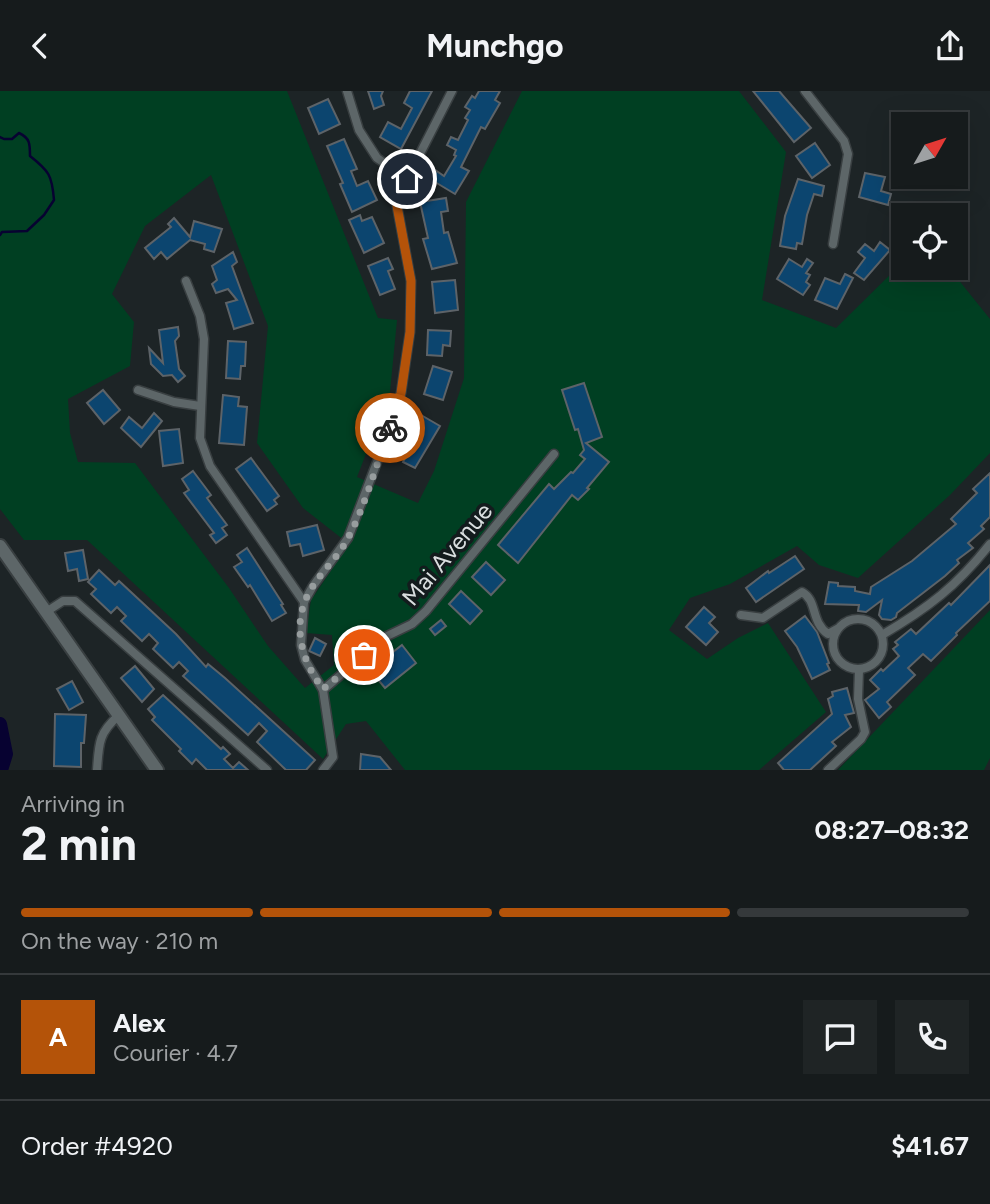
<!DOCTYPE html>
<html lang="en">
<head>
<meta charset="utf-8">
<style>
  body { margin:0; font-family:Figtree,sans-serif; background:#1f2425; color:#f1f3f6; height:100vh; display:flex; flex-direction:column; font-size:26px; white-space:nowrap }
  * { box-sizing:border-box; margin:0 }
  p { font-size:23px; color:#9ea1a3 }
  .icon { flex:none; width:38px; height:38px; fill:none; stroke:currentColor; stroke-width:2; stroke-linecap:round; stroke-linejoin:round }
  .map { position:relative; height:679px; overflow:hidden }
  .drawer { display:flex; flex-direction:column; background:#161b1c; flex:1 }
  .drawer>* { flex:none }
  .needle { width:46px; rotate:51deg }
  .controls { position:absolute; left:891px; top:21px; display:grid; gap:14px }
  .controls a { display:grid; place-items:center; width:77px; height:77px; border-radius:0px; background:#161b1c; box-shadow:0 7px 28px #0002,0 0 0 2px #35393b; font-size:35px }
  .pin { position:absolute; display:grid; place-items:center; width:60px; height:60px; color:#fff; margin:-30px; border:4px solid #fff; border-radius:50%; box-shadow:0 2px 7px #0007 }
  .courier { position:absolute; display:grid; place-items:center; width:70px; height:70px; margin:-35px; border:5px solid #b45309; border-radius:50%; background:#fff; color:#222; box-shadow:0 2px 9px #0007 }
  .head em { font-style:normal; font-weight:700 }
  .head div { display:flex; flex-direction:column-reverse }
  .head { display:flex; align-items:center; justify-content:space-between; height:119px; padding:0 21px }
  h1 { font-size:46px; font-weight:700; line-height:52px }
  .bar { display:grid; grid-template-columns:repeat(4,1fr); gap:10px 7px; align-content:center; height:84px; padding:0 21px }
  .bar i { height:9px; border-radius:5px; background:#35393b }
  .bar .on { background:#b45309 }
  .bar p { grid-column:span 4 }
  .line { display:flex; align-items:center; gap:18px; padding:0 21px; border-top:2px solid #35393b }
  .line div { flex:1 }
  .round { display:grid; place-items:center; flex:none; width:74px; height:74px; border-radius:0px; background:#1f2425 }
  header { display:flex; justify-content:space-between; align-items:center; height:91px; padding:0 21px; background:#161b1c; font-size:32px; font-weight:700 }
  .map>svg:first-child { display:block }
  .green { fill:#003f22; fill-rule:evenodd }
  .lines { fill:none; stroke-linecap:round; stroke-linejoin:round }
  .stream { stroke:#070231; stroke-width:2.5 }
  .river { stroke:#070231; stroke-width:14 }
  .building { fill:#0c456f; stroke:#5d6368; stroke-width:2 }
  .minor-casing { stroke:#393f41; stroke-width:11 }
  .secondary-casing { stroke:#393f41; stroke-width:16 }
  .minor { stroke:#5d6668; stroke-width:8 }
  .secondary { stroke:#5d6668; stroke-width:12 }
  .done { stroke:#979d9e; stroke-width:7; stroke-dasharray:0 12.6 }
  .route { stroke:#b45309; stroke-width:9 }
  .labels { text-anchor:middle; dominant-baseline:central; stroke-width:7; stroke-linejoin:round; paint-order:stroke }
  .street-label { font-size:24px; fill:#d9dedf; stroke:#131b1d }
</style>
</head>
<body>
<header><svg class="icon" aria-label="back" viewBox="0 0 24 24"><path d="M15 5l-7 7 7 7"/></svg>Munchgo<svg class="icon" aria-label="share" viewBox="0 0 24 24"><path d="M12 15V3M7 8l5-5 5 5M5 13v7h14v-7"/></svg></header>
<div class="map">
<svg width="990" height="679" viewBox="0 0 990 679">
  <rect width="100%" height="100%" fill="#1d2426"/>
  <g class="green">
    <path d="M0 0H287L378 227 397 229 390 301 357 386 418 412 434 380 464 287 466 111 522 0H739L786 61 762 209 836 237 903 171V177H949L990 228V362L950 404 858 487 819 474 797 455 730 493 690 507 669 539 707 568 738 547 768 532 826 621 759 679H405L366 630 346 633 323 668 87 449H24L0 418ZM211 84 268 235 257 352 303 417 349 453 311 509 306 542 332 544 334 574 305 597 268 555 229 497 135 372 78 371 70 342 68 308 130 275 134 231 112 203 145 135Z"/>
    <path d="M990 519V667L984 679H838Z"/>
  </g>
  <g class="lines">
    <path class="stream" d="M0 46 4 48H12L19 42C30 47 30 53 30 65 49 80 52 84 54 109L44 124 27 140 2 141 0 144"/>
    <path class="river" d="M0 633 6 663 1 679"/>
  </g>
  <g class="building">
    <path d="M368 0H383L381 5 384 14 374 18Z"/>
    <path d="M410 0H432L401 58 380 46 388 31 401 38 412 17 404 12Z"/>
    <path d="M479 0H500L495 9 500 12 485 38 481 36 461 76 469 80 455 103 430 88 435 79 444 85 456 65 454 64 456 59 447 54 451 46 458 49 468 29 465 27 470 19 465 16 472 5 475 7Z"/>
    <path d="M753 0H779L811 37 794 51Z"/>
    <path d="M328 8 340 33 319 43 308 17Z"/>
    <path d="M344 48 357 78 351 80 357 95 368 90 377 109 352 121 340 93 343 92 327 55Z"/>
    <path d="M815 52 830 74 812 87 796 65Z"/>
    <path d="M865 82 885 86 881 100 891 103 888 114 859 106Z"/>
    <path d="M798 88 824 95 822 105 814 103 807 124 802 153 797 152 796 158 780 155 785 125Z"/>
    <path d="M446 107 448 120 441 121 444 142 448 141 457 172 432 178 423 148 428 147 420 111Z"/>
    <path d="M360 124 362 130 372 126 384 152 364 162 349 129Z"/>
    <path d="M174 127 190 146 194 130 222 138 214 161 204 158 205 153 190 149 167 168 161 161 154 168 145 157 171 136 168 133Z"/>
    <path d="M880 151 890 159 864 189 854 182 865 167 858 161 865 153 874 160Z"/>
    <path d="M233 161 237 171 232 175 253 232 234 238 226 212 237 209 228 198 216 202 212 193 217 189 212 175Z"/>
    <path d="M388 167 393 178 388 180 395 198 380 204 368 175Z"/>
    <path d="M789 168 802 176 807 168 813 172 806 182 810 184 806 191 810 194 803 204 777 188Z"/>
    <path d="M845 183 853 187 837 218 815 209 825 187 840 193Z"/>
    <path d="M455 189 458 219 435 222 432 191Z"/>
    <path d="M178 236 179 245 175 250 179 278 185 285 178 291 172 284 163 285 151 273 149 257 163 272 159 239Z"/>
    <path d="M428 239 451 240 450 255 443 254 442 265 427 264Z"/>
    <path d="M228 250 246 251 245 275H241L240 288 226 287Z"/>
    <path d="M433 275 452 281 443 309 424 303Z"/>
    <path d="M584 292 602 346 586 352 609 371 587 397 589 398 578 409 572 404 518 472 498 454 549 393 554 398 571 381 573 382 585 368 580 364 584 359 578 338 575 339 562 299Z"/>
    <path d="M103 299 120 319 104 333 87 312Z"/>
    <path d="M223 304 239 306 238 315 247 316 244 354 219 352Z"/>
    <path d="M154 322 162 330 141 356 121 337 129 326 142 337Z"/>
    <path d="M421 324 440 335 415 377 403 371 414 350 409 347Z"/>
    <path d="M179 338 183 372 163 375 159 340Z"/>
    <path d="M251 367 279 405 274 409 277 413 267 420 236 378Z"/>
    <path d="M193 380 211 404 207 407 227 434 222 437 227 444 216 452 210 444 214 442 184 402 189 399 182 388Z"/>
    <path d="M990 382V426L981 435 984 438 968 452 973 457 957 469 959 472 945 485 897 522 896 526 891 529 882 528 879 524 882 509 866 521 858 520 859 514 825 513 829 491 838 492V495L855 496V500L870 503 871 496 912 470 956 433 951 428 977 402 973 398Z"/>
    <path d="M317 434 324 459 303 465 300 453 290 455 287 441Z"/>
    <path d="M247 457 283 513 281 514 286 522 272 530 250 494 248 496 234 476 242 471 237 464Z"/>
    <path d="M83 459 88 488 79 490 77 478 68 480 65 462Z"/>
    <path d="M795 465 804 478 756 511 746 497 768 480 769 482Z"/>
    <path d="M486 471 505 489 491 504 472 486Z"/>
    <path d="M990 474V510L956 542 957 544 931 570 923 563 908 577 915 584 887 611 891 616 879 627 865 609 879 598 870 589 881 578 883 580 899 565 893 558 898 554 895 551 911 538 916 543 949 512 951 514Z"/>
    <path d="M99 479 115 494 119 490 176 543 206 576 208 573 225 587 315 669 306 679H286L257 651 267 640 259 632 248 644 183 585 188 580 179 571 173 577 153 558 158 552 149 543 142 550 121 530 126 525 117 516 111 522 91 503 96 498 88 491Z"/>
    <path d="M461 500 482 520 470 533 449 513Z"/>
    <path d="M704 516 715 526 709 532 718 541 706 554 686 536Z"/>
    <path d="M805 525 817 541 829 572 827 573 830 579 812 588 797 556 785 540Z"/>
    <path d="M441 529 446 535 435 544 430 538Z"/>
    <path d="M315 547 326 553 320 565 309 560Z"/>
    <path d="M402 554 416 572 385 597 370 579Z"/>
    <path d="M135 575 154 598 142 611 121 587Z"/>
    <path d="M72 590 83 611 69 619 57 598Z"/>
    <path d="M847 597 854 622 845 624 851 636 832 651 836 655 810 679H784L778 672 832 623 828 608 833 605 832 601Z"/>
    <path d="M163 604 221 658 223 656 230 663 224 668 233 677 239 671 248 679H207L196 668 192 673 179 660 181 658 152 629 155 626 148 618Z"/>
    <path d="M55 623 86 624 84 652H81V676L54 675Z"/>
    <path d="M361 663 380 666 391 679H360Z"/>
  </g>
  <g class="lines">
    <defs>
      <g id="minor">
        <path d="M347 0 359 39 377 67 407 88"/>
        <path d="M805 0 844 50 848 63 833 153"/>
        <path d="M186 190 200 225 204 248 200 347 210 375 304 511"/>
        <path d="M138 299 174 311 200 315"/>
        <path d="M46 521 63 510H75L267 679"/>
        <path d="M741 524 763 527 802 501C818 510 810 530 828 543L837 538"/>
        <circle cx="858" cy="553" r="25"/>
        <path d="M882 544C928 517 957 495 990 453"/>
        <path d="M323 599 385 546 412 533 426 520 554 363"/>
        <path d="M97 679C99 653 98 643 118 625"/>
        <path d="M323 679 333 666 323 599 305 569 301 554 304 511 313 495 348 447 390 337 401 302 410 241 411 190 397 115 407 88 452 0"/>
        <path d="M828 679 861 648 865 641 858 608 859 579"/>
      </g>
      <path id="secondary" d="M0 455 157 679"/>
    </defs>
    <use href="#minor" class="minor-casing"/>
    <use href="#secondary" class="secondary-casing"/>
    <use href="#minor" class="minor"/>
    <use href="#secondary" class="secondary"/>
  </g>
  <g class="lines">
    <path class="done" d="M364 564 323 598C300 568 290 529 313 495 324 478 339 465 348 447 365 416 377 371 390 337"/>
    <path class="route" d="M390 337 401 302 410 241 411 190 397 115 407 88"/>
  </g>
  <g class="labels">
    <g class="street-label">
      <text transform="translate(447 463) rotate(-50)">Mai Avenue</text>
    </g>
  </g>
</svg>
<div class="controls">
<a><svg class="needle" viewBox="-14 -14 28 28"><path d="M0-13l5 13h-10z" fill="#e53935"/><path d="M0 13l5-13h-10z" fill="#9ea1a3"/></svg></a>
<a><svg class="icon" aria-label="locate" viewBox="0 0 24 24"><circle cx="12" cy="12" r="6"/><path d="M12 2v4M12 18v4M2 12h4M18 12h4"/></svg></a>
</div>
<div class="pin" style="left:364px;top:564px;background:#ea580c"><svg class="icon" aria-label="bag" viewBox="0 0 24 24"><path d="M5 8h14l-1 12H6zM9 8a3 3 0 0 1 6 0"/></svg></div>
<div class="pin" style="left:407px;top:88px;background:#1f2937"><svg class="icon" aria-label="home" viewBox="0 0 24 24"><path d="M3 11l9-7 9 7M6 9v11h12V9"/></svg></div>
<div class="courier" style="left:390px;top:337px"><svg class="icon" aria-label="bike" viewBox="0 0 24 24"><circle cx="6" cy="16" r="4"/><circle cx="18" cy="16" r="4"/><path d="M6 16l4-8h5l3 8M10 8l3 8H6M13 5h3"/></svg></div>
</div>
<section class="drawer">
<div class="head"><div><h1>2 min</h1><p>Arriving in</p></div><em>08:27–08:32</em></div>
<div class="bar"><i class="on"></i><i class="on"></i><i class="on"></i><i></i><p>On the way · 210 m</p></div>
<div class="line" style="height:126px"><b class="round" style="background:#b45309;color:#fff">A</b><div><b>Alex</b><p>Courier · 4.7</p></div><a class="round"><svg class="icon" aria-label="chat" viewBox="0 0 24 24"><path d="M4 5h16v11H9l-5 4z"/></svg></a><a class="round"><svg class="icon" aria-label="phone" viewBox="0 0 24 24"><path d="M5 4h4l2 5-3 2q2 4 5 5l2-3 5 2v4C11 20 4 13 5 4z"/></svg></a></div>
<div class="line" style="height:91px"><div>Order #4920</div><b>$41.67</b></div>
</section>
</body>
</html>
